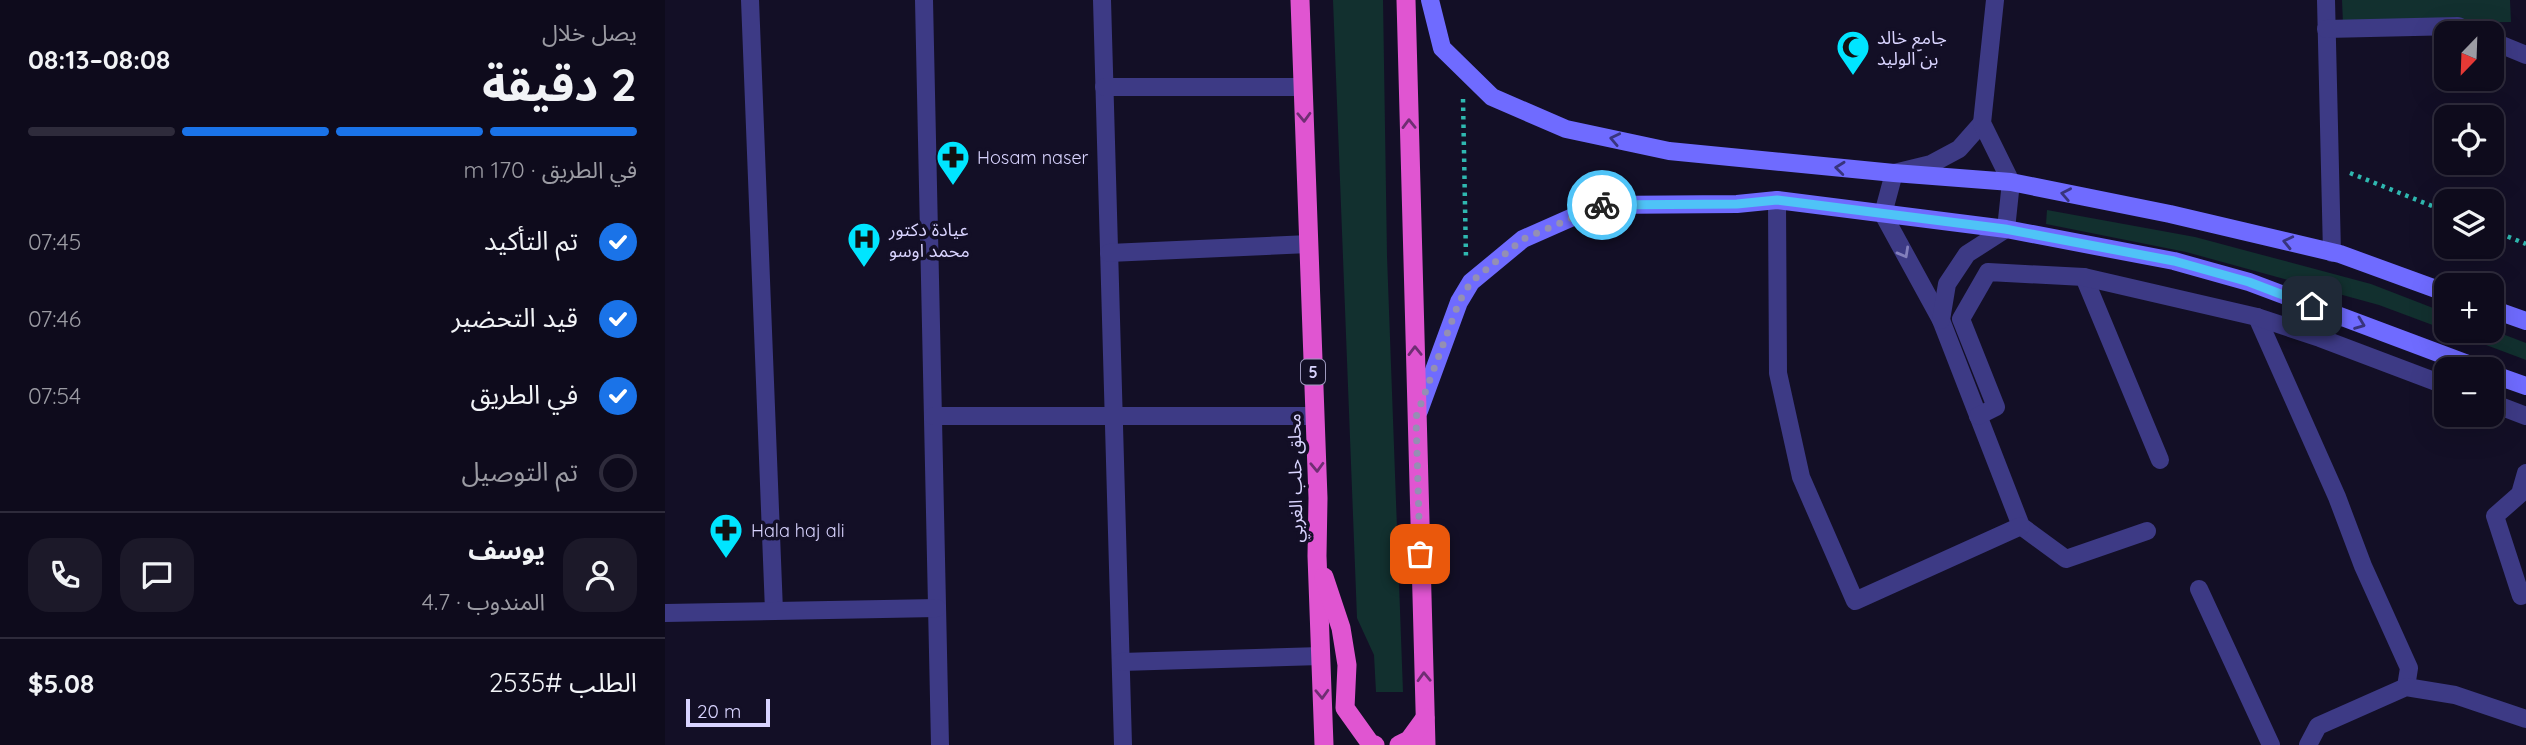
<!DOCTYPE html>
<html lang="ar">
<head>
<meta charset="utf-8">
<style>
  body { margin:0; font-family:Quicksand,"Noto Sans Arabic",sans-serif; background:#1c1929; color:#f1f3f6; direction:rtl; height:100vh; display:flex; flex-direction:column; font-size:26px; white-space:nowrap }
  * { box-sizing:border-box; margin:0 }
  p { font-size:23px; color:#9b9ba3 }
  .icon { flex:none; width:38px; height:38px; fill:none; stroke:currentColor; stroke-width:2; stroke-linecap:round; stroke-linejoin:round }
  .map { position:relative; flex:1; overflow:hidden; direction:ltr }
  .details { display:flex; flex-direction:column; background:#0e0b1c; width:665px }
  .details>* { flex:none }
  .needle { width:46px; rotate:203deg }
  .tools { position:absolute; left:1769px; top:21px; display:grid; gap:14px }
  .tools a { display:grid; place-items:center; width:70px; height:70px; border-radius:14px; background:#0e0b1c; box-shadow:0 7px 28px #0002,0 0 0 2px #2e2b3b; font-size:35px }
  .scale { position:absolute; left:21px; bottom:18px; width:84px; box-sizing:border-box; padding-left:7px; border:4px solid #d9d4ff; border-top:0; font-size:19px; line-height:24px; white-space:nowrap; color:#d9d4ff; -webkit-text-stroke:5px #130f26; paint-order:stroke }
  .pin { position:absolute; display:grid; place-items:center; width:60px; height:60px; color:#fff; margin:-30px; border-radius:14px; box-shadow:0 4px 10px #0006 }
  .courier { position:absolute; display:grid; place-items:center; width:70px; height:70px; margin:-35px; border:5px solid #4fc3f7; border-radius:50%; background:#fff; color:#222; box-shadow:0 2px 9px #0007 }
  .overview em { font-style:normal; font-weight:700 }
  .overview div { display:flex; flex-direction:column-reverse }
  .overview { display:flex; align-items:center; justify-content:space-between; height:119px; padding:0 28px }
  h1 { font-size:46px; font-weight:700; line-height:52px }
  .bar { display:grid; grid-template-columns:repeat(4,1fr); gap:10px 7px; align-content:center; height:84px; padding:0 28px }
  .bar i { height:9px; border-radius:5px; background:#2e2b3b }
  .bar .selected { background:#1a73e8 }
  .bar p { grid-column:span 4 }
  .line { display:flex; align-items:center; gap:18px; padding:0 28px; border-top:2px solid #2e2b3b }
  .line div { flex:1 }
  .round { display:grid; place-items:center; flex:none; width:74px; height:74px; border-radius:21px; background:#1c1929 }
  ol { padding:0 28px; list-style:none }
  li { display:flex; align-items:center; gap:21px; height:77px }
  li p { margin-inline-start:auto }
  li .icon { padding:7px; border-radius:50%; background:#1a73e8; color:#fff; stroke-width:4 }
  li:last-child { color:#9b9ba3 }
  li i { width:38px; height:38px; border:4px solid #2e2b3b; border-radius:50% }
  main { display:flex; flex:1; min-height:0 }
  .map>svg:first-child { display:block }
  .green { fill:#12302f }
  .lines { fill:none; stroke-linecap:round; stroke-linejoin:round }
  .path { stroke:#2fb8b0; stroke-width:4.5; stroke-dasharray:3.5 5; stroke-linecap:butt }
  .minor { stroke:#3d3a85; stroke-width:18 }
  .secondary { stroke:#6f6bff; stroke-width:18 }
  .trunk { stroke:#e055d1; stroke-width:19 }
  .oneway { stroke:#6f2e73 }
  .oneway2 { stroke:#38347d }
  .oneway3 { stroke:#837fbc }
  .done { stroke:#948fb3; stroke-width:7; stroke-dasharray:0 12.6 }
  .route { stroke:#4fc3f7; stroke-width:9 }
  .labels { text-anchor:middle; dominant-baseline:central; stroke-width:7; stroke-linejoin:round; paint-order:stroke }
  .shield { fill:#130f26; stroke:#9e99be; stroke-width:2 }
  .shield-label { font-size:16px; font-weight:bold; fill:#d9d4ff }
  .poi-label { font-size:18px; fill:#d9d4ff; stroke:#130f26; text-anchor:start }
  .street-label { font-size:18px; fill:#d9d4ff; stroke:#130f26 }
</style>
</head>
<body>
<main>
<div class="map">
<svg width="1861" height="745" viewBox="0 0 1861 745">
  <rect width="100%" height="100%" fill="#130f26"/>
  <g class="green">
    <path d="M668 0H718L722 256 738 692H711L709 655 692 618Z"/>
    <path d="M1677 0H1845L1846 22 1678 24Z"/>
    <path d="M1382 210 1530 237 1706 284 1781 313V330L1714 305 1521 252 1381 224Z"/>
    <path d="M1827 330 1861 343V360L1784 331Z"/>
  </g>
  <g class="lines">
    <g class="path">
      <path d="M798 99 801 258"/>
      <path d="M1685 173 1782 212"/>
      <path d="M1827 230 1861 244"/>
    </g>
    <g class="minor">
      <path d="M85 0 109 611"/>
      <path d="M259 0 275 745"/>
      <path d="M437 0 458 745"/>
      <path d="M1661 0 1667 253"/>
      <path d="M1661 29 1793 26 1809 33"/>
      <path d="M1827 41 1861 55"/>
      <path d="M439 87H638"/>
      <path d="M1317 123 1294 149 1266 164 1229 173 1218 214 1276 320 1356 526 1401 559 1482 531"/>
      <path d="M1112 200 1113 373 1136 477 1190 601 1356 526"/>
      <path d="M444 253 644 244"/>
      <path d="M1419 277 1495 460"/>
      <path d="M1592 317 1672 497 1698 566 1744 668 1741 687"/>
      <path d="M1276 320 1282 284 1302 254 1341 229 1346 182 1317 123 1330 0"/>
      <path d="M1827 403 1861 416"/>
      <path d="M268 416H650"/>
      <path d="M1313 416 1331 407 1296 319 1323 272 1419 277 1592 317 1655 338 1782 386"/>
      <path d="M1534 589 1606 745"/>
      <path d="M1856 596 1830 516 1855 494 1861 473"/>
      <path d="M0 613 272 608"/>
      <path d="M456 662 656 656"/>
      <path d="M1643 745 1653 726 1741 687 1790 695 1861 719"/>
    </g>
    <g class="secondary">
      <path d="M765 0 777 48 827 97 901 129 1004 151 1229 173 1346 182 1505 214 1675 254 1782 293"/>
      <path d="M1827 309 1861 321"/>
      <path d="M1827 374 1861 386"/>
      <path d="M754 411 794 302 806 282 858 239 935 205 1072 204 1112 200 1341 229 1509 261 1584 282 1816 369"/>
    </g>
    <g class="trunk">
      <path d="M635 0 653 498 652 556 659 745"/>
      <path d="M741 0 761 745"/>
      <path d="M659 577 676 628 682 665 680 708 705 743 710 745"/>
      <path d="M734 745 744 740 760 718"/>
    </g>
  </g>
  <defs><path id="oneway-chevron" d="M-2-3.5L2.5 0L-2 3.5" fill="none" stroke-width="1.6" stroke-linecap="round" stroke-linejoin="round" transform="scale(1.75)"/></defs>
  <g class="oneway">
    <use href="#oneway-chevron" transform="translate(639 117) rotate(88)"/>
    <use href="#oneway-chevron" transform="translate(744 124) rotate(-91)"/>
    <use href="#oneway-chevron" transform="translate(750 351) rotate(-91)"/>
    <use href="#oneway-chevron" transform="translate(652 467) rotate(88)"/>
    <use href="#oneway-chevron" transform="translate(759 677) rotate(-92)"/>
    <use href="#oneway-chevron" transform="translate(657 694) rotate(88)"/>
  </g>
  <g class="oneway2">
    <use href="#oneway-chevron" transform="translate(950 139) rotate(-168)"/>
    <use href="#oneway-chevron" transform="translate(1175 168) rotate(-174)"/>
    <use href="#oneway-chevron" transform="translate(1401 194) rotate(-169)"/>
    <use href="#oneway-chevron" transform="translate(1623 242) rotate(-167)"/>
    <use href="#oneway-chevron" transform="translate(1695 324) rotate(21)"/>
  </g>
  <use class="oneway3" href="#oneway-chevron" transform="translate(1239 253) rotate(61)"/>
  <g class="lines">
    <path class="done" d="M755 554 751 417 794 302 806 282 858 239 937 205"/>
    <path class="route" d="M937 205 1072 204 1112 200 1340 229 1509 261 1584 282 1647 306"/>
  </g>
  <defs>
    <symbol id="mosque-pin" viewBox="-11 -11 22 30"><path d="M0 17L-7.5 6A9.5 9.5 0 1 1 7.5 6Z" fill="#00e5ff" stroke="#130f26"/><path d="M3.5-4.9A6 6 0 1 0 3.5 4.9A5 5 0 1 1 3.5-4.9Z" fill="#111"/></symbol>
    <symbol id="pharmacy-pin" viewBox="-11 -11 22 30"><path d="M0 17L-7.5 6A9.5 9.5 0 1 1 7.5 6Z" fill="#00e5ff" stroke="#130f26"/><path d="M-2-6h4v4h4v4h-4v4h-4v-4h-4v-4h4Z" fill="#111"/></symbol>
    <symbol id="hospital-pin" viewBox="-11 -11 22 30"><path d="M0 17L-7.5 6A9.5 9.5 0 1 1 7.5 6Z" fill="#00e5ff" stroke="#130f26"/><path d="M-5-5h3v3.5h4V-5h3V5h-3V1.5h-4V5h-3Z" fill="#111"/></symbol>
  </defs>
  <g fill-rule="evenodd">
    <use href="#mosque-pin" x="1169" y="28" width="38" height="52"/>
    <use href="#pharmacy-pin" x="269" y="138" width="38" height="52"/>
    <use href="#hospital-pin" x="180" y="220" width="38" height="52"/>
    <use href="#pharmacy-pin" x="42" y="511" width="38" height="52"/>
  </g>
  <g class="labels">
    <rect class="shield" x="636" y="359.5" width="24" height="25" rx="5"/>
    <g class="shield-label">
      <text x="648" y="372">5</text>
    </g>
    <g class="poi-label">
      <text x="1212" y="37">جامع خالد<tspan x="1212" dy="21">بن الوليد</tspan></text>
      <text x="312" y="157">Hosam naser</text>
      <text x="224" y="229">عيادة دكتور<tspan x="224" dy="21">محمد اوسو</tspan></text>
      <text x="86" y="530">Hala haj ali</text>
    </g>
    <g class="street-label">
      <text transform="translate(630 478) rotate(-91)">محلق حلب الغربي</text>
    </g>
  </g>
</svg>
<div class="tools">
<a><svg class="needle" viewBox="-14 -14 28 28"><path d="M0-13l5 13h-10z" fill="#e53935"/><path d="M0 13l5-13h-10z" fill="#9b9ba3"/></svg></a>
<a><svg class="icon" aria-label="locate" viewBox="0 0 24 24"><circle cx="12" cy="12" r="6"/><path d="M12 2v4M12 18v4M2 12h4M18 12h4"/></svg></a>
<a><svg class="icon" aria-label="layers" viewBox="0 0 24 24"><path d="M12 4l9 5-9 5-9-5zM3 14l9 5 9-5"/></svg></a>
<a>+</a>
<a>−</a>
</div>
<div class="scale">20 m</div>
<div class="pin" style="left:755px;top:554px;background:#ea580c"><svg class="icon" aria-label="bag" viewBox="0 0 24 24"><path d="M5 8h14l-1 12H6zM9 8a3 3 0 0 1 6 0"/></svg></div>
<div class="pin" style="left:1647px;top:306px;background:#1f2937"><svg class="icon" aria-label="home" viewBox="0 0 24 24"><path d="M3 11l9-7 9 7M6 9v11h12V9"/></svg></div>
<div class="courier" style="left:937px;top:205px"><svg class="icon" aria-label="bike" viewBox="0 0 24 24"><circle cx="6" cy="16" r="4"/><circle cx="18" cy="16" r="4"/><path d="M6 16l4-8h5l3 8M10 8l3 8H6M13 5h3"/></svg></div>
</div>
<section class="details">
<div class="overview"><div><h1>2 دقيقة</h1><p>يصل خلال</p></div><em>08:08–08:13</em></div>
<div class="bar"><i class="selected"></i><i class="selected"></i><i class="selected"></i><i></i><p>في الطريق · 170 m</p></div>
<ol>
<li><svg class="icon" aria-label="check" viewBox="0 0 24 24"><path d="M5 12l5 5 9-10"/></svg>تم التأكيد<p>07:45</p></li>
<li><svg class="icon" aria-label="check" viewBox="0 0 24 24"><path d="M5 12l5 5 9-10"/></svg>قيد التحضير<p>07:46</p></li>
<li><svg class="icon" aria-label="check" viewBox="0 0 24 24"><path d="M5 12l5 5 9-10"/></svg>في الطريق<p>07:54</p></li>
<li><i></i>تم التوصيل</li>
</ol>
<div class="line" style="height:126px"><a class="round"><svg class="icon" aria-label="person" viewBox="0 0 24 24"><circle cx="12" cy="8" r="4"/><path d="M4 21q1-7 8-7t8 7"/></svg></a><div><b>يوسف</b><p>المندوب · 4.7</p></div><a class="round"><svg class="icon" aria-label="chat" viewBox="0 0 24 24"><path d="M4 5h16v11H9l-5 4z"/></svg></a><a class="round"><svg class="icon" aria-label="phone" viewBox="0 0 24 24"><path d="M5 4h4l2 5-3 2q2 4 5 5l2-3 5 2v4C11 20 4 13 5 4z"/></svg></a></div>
<div class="line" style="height:91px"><div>الطلب #2535</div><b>$5.08</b></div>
</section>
</main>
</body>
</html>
